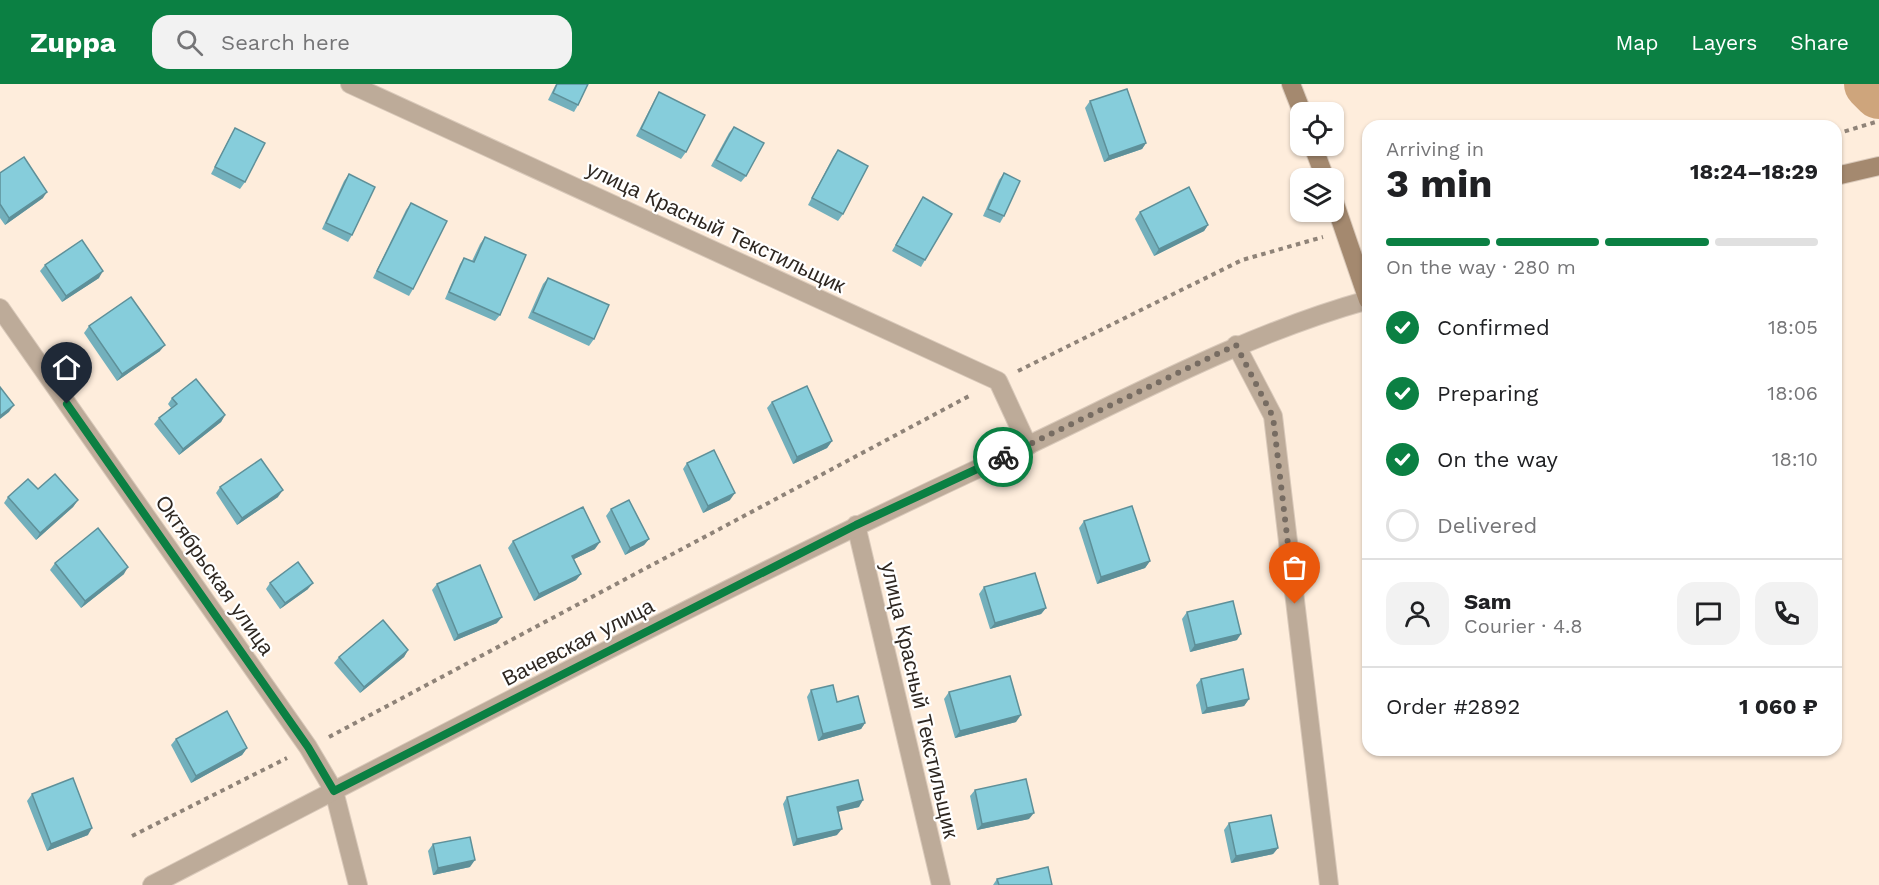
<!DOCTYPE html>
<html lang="en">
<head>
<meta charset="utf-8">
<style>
  body { margin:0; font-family:"Work Sans",sans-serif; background:#f2f2f2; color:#202124; height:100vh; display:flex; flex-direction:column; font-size:22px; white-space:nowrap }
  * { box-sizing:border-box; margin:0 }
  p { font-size:20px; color:#757577 }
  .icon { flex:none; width:33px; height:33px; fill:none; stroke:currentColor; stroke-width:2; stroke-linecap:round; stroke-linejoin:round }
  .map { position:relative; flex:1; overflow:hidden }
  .drawer { position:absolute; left:1362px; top:36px; width:480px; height:636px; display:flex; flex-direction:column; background:#fff; border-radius:18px; box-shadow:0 2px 4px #0004 }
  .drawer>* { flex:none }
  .buttons { position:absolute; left:1290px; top:18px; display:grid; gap:12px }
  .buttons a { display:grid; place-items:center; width:54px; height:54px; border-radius:12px; background:#fff; box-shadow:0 2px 4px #0004; font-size:30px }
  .pin { position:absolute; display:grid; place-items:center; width:51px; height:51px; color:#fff; margin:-62px -26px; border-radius:50% 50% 50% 0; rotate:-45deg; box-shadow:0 0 6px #0007 }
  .pin .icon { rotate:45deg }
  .courier { position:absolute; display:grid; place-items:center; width:60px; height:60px; margin:-30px; border:4px solid #0b8043; border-radius:50%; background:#fff; color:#222; box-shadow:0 2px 8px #0007 }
  .head em { font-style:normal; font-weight:700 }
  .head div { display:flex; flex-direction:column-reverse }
  .head { display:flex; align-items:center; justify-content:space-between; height:102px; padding:0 24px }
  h1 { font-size:39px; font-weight:700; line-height:45px }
  .bar { display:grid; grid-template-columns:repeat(4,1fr); gap:9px 6px; align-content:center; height:72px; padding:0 24px }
  .bar i { height:8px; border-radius:4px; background:#e0e0e0 }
  .bar .on { background:#0b8043 }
  .bar p { grid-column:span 4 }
  .line { display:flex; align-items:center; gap:15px; padding:0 24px; border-top:2px solid #e0e0e0 }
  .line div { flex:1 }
  .round { display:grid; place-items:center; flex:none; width:63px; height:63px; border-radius:18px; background:#f2f2f2 }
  ol { padding:0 24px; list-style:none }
  li { display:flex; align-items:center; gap:18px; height:66px }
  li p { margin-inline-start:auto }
  li .icon { padding:6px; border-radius:50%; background:#0b8043; color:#fff; stroke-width:4 }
  li:last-child { color:#757577 }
  li i { width:33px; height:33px; border:3px solid #e0e0e0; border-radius:50% }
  header { display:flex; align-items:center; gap:36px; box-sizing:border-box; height:84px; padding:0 30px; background:#0b8043; color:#fff }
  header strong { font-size:28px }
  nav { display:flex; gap:33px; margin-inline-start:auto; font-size:21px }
  .search { width:420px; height:54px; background:#f2f2f2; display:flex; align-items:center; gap:15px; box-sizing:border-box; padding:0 21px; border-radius:18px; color:#757577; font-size:22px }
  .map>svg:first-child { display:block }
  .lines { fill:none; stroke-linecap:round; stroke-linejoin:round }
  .river { stroke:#cea57c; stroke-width:52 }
  .minor-casing { stroke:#d9c9ba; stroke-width:20 }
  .secondary-casing { stroke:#d9c9ba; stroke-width:20 }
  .path { stroke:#8f8378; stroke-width:4; stroke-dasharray:4.5 4.5; stroke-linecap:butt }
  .minor { stroke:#bdab99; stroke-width:18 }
  .secondary { stroke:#a4896f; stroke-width:18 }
  .wall { fill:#73b0bc }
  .shaded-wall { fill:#5e9099 }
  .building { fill:#86cddb; stroke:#5e9099; stroke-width:1.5 }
  .done { stroke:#776c62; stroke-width:6; stroke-dasharray:0 10.8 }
  .route { stroke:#0b8043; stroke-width:8 }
  .labels { text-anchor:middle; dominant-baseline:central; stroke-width:4.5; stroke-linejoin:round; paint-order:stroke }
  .street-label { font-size:21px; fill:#2e2721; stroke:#fff }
</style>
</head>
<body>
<header>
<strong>Zuppa</strong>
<div class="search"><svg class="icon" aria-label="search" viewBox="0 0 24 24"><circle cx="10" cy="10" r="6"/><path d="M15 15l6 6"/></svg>Search here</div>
<nav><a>Map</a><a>Layers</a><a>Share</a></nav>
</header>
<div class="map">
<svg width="1879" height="801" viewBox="0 0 1879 801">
  <rect width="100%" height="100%" fill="#feeddc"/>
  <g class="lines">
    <path class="river" d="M1870 0 1879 9"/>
    <defs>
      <g id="minor">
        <path d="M350 0 998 297 1028 362"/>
        <path d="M0 224 308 663 334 707 358 801"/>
        <path d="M1236 261 1273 332 1329 801"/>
        <path d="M856 441 941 801"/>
        <path d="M152 801C433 656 714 507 1001 374 1122 318 1239 252 1368 216"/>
      </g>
      <g id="secondary">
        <path d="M1291 0 1302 28"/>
        <path d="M1313 62 1325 94"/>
        <path d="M1836 92 1879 82"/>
        <path d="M1334 117 1368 216"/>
      </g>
    </defs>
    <use href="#minor" class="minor-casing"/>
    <use href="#secondary" class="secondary-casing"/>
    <g class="path">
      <path d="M1836 50 1879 37"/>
      <path d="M1018 287 1242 176 1323 153"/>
      <path d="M329 653 971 311"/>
      <path d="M132 752 287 674"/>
    </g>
    <use href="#minor" class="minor"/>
    <use href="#secondary" class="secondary"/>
  </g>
  <g class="wall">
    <path d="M556 0H588L578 21 574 28 548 16Z"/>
    <path d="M659 8 686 68 681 75 636 52 655 15Z"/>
    <path d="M1090 17 1146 59 1142 65 1104 78 1085 24Z"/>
    <path d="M734 43 746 92 741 98 711 82 729 49Z"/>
    <path d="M235 44 245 98 240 105 211 90 231 51Z"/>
    <path d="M838 66 843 130 838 137 808 121 833 73Z"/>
    <path d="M0 89 43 114 5 141 0 134Z"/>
    <path d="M1004 89V132L1000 139 983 132 999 96Z"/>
    <path d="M349 90 352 151 348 158 322 145 344 97Z"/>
    <path d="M923 113 925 176 921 183 892 167Z"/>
    <path d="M411 119 413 205 409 212 373 194 406 126Z"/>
    <path d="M1140 128 1208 141 1204 147 1154 172 1135 135Z"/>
    <path d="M485 153 500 231 495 237 445 215 460 180 464 174 472 177 480 160Z"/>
    <path d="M45 181 99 194 62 218 40 187Z"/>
    <path d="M548 194 594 255 589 262 528 234 543 200Z"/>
    <path d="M89 242 160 267 117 297 84 249Z"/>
    <path d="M172 314 225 331 221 338 179 371 154 340 159 334 171 324 168 320Z"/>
    <path d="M772 318 832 357 827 364 793 380 767 324Z"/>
    <path d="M687 379 730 416 703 429 683 385Z"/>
    <path d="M220 403 278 413 237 441 216 409Z"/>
    <path d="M38 405 78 416 73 423 36 456 4 419 8 413Z"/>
    <path d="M611 425 649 455 644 461 625 471 606 432Z"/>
    <path d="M1084 437 1150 477 1145 484 1097 500 1079 444Z"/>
    <path d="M513 457 595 465 574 475 581 490 576 496 534 517 508 464Z"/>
    <path d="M55 479 124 490 81 524 50 486Z"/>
    <path d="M270 499 308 505 280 525 266 505Z"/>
    <path d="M437 500 497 539 454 557 432 506Z"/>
    <path d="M984 503 1046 524 1041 530 990 545 979 510Z"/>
    <path d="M1187 528 1237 556 1190 568 1182 535Z"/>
    <path d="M408 566 404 573 360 609 334 579 339 573Z"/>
    <path d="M1201 595 1249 615 1244 622 1202 630 1196 601Z"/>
    <path d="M811 606 837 618 865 639 861 645 818 657 807 613Z"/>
    <path d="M949 608 1016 638 955 654 944 615Z"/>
    <path d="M176 655 247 664 242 671 191 699 171 661Z"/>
    <path d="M975 706 1029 735 977 746 970 712Z"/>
    <path d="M32 710 88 751 47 767 27 717Z"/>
    <path d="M787 713 859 723 838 728 837 751 793 762 783 720Z"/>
    <path d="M1229 739 1278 764 1273 770 1231 779 1224 746Z"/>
    <path d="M433 760 470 783 433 791 428 767Z"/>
    <path d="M997 795 1052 801H993Z"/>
  </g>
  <g class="shaded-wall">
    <path d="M1146 59 1142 65 1104 78 1109 72Z"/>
    <path d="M47 108 43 114 5 141 9 134Z"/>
    <path d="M1208 141 1204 147 1154 172 1159 165Z"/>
    <path d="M103 187 99 194 62 218 66 212Z"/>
    <path d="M165 261 160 267 117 297 122 290Z"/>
    <path d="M14 321 9 328 0 335V332Z"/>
    <path d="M225 331 221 338 179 371 183 365Z"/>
    <path d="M832 357 827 364 793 380 797 373Z"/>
    <path d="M283 406 278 413 237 441 242 434Z"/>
    <path d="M735 409 730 416 703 429 708 422Z"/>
    <path d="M78 416 73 423 36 456 40 449Z"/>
    <path d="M649 455 644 461 625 471 630 464Z"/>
    <path d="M600 458 595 465 568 478 572 472Z"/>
    <path d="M1150 477 1145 484 1097 500 1101 493Z"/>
    <path d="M128 483 124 490 81 524 85 517Z"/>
    <path d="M581 490 576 496 534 517 539 510Z"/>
    <path d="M313 499 308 505 280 525 285 519Z"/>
    <path d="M1046 524 1041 530 990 545 995 539Z"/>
    <path d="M502 533 497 539 454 557 458 551Z"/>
    <path d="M1241 550 1237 556 1190 568 1195 561Z"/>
    <path d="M408 566 404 573 360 609 364 603Z"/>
    <path d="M1249 615 1244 622 1202 630 1207 624Z"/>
    <path d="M1021 631 1016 638 955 654 960 647Z"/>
    <path d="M865 639 861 645 818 657 823 650Z"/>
    <path d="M247 664 242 671 191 699 196 692Z"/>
    <path d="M863 716 859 723 832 729 837 723Z"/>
    <path d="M1034 729 1029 735 977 746 982 740Z"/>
    <path d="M92 744 88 751 47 767 51 760Z"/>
    <path d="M842 745 837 751 793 762 797 755Z"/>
    <path d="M1278 764 1273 770 1231 779 1236 772Z"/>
    <path d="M475 776 470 783 433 791 438 784Z"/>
  </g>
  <g class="building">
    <path d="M557 0H588L578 21 553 9Z"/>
    <path d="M1127 5 1146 59 1109 72 1090 17Z"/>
    <path d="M659 8 705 31 686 68 641 45Z"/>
    <path d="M734 43 764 59 746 92 716 76Z"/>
    <path d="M235 44 265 59 245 98 215 83Z"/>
    <path d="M838 66 868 82 843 130 812 114Z"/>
    <path d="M24 73 47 108 9 134 0 120V89Z"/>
    <path d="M1004 89 1020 97 1004 132 988 125Z"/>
    <path d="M349 90 375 103 352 151 326 139Z"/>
    <path d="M1189 103 1208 141 1159 165 1140 128Z"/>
    <path d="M923 113 952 130 925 176 896 161Z"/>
    <path d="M411 119 447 137 413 205 377 187Z"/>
    <path d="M485 153 526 171 500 231 449 208 464 174 474 178Z"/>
    <path d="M82 156 103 187 66 212 45 181Z"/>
    <path d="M548 194 609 221 594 255 533 228Z"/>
    <path d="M131 213 165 261 122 290 89 242Z"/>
    <path d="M196 295 225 331 183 365 159 334 177 320 172 314Z"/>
    <path d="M807 302 832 357 797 373 772 318Z"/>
    <path d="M0 303 14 321 0 332Z"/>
    <path d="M714 366 735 409 708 422 687 379Z"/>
    <path d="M261 375 283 406 242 434 220 403Z"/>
    <path d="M55 390 78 416 40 449 8 413 28 395 38 405Z"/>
    <path d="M629 416 649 455 630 464 611 425Z"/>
    <path d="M1132 422 1150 477 1101 493 1084 437Z"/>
    <path d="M583 423 600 458 572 472 581 490 539 510 513 457Z"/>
    <path d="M98 444 128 483 85 517 55 479Z"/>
    <path d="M298 478 313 499 285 519 270 499Z"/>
    <path d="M480 481 502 533 458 551 437 500Z"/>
    <path d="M1035 489 1046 524 995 539 984 503Z"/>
    <path d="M1233 517 1241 550 1195 561 1187 528Z"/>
    <path d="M383 536 408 566 364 603 339 573Z"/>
    <path d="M1243 585 1249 615 1207 624 1201 595Z"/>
    <path d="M1010 592 1021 631 960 647 949 608Z"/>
    <path d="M833 601 837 618 858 612 865 639 823 650 811 606Z"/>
    <path d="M227 627 247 664 196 692 176 655Z"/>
    <path d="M73 694 92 744 51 760 32 710Z"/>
    <path d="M1026 695 1034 729 982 740 975 706Z"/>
    <path d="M858 696 863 716 837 723 842 745 797 755 787 713Z"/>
    <path d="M1271 731 1278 764 1236 772 1229 739Z"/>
    <path d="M470 753 475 776 438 784 433 760Z"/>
    <path d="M1048 783 1052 801H999L997 795Z"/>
  </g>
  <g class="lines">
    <path class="done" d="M1003 373 1236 261 1273 333 1295 520"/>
    <path class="route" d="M67 320 308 663 334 707 856 441 1003 373"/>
  </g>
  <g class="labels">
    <g class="street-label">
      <text transform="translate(716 143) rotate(25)">улица Красный Текстильщик</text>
      <text transform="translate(215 491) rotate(55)">Октябрьская улица</text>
      <text transform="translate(578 558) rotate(-27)">Вачевская улица</text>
      <text transform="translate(920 616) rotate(77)">улица Красный Текстильщик</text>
    </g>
  </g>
</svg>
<div class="buttons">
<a><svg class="icon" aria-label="locate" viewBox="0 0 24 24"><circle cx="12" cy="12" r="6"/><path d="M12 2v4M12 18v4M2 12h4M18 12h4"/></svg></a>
<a><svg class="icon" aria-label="layers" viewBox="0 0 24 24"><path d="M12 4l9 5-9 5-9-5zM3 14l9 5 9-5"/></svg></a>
</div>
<div class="pin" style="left:1295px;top:520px;background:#ea580c"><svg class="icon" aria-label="bag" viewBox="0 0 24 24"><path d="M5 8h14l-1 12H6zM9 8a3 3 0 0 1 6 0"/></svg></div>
<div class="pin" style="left:67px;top:320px;background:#1f2937"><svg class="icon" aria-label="home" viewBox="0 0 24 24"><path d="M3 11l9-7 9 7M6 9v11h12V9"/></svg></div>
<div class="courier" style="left:1003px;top:373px"><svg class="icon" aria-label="bike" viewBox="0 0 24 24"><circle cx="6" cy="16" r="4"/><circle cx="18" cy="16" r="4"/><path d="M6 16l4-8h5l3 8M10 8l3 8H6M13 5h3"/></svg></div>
<section class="drawer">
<div class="head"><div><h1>3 min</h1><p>Arriving in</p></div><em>18:24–18:29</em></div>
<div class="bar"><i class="on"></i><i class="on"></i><i class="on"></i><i></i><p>On the way · 280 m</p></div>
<ol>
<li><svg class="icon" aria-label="check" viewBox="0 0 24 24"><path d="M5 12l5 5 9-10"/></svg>Confirmed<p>18:05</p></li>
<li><svg class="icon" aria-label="check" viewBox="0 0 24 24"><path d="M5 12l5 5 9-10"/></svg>Preparing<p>18:06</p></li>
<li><svg class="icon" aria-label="check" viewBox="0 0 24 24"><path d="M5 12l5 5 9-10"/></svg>On the way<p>18:10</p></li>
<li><i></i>Delivered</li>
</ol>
<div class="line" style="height:108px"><a class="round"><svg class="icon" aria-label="person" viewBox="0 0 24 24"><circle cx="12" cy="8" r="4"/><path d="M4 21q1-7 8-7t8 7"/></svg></a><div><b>Sam</b><p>Courier · 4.8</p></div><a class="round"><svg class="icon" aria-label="chat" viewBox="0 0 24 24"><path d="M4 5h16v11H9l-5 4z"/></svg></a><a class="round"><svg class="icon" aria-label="phone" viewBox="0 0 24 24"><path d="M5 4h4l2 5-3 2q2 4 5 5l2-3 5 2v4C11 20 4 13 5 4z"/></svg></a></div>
<div class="line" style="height:78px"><div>Order #2892</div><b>1 060 ₽</b></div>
</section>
</div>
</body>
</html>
